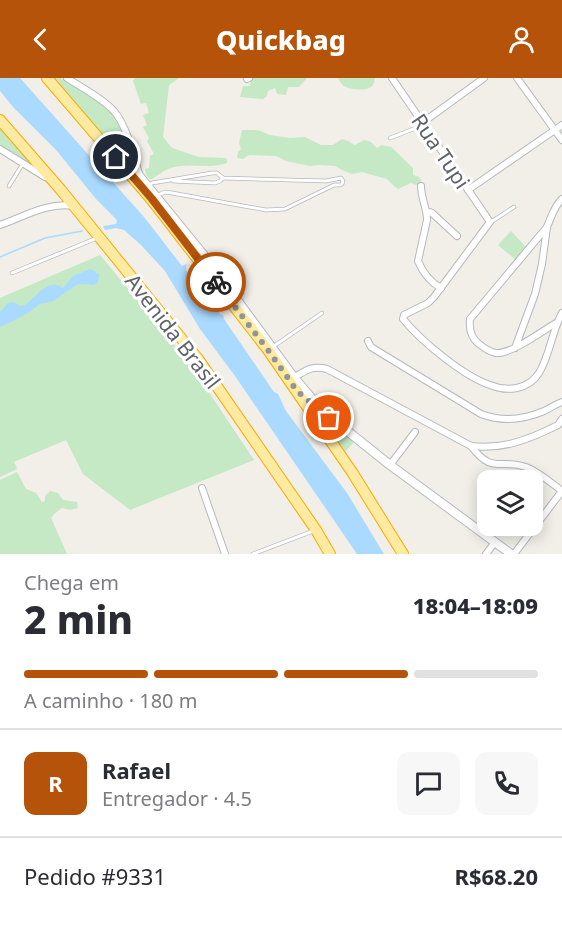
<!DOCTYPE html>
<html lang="pt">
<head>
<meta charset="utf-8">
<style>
  body { margin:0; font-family:"Noto Sans",sans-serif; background:#f7f7f7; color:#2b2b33; height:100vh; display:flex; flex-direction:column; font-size:22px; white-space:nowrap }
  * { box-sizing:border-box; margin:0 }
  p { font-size:20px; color:#7c7c81 }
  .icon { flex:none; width:33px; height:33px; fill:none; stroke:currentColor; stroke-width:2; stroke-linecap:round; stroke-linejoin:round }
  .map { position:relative; height:476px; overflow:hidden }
  .side { display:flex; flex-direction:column; background:#fff; flex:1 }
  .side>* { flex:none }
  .fabs { position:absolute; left:477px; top:392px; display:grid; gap:12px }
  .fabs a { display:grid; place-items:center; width:66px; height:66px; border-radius:12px; background:#fff; box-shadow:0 3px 15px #0003; font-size:30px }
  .pin { position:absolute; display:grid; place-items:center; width:51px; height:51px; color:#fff; margin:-26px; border:3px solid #fff; border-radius:50%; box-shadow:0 2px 6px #0007 }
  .courier { position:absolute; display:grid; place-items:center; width:60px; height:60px; margin:-30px; border:4px solid #b45309; border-radius:50%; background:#fff; color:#222; box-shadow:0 2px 8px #0007 }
  .head em { font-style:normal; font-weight:800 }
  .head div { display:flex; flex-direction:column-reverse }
  .head { display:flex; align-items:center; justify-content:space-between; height:102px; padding:0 24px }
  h1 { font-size:39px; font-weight:800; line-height:45px }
  .bar { display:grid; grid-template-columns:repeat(4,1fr); gap:9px 6px; align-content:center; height:72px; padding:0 24px }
  .bar i { height:8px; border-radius:4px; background:#e1e1e2 }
  .bar .current { background:#b45309 }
  .bar p { grid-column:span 4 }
  .line { display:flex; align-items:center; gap:15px; padding:0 24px; border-top:2px solid #e1e1e2 }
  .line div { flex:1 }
  .round { display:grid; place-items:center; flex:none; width:63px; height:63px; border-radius:12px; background:#f7f7f7 }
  header { display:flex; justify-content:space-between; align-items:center; height:78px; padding:0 24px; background:#b45309; color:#fff; font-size:27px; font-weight:800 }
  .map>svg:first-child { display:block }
  .green { fill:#c5e8c5 }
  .water { fill:#aadaff }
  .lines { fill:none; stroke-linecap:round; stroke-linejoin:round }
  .stream { stroke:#aadaff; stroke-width:1.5 }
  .service-casing { stroke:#b5b8bc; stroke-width:4.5 }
  .minor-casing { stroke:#b5b8bc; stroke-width:8 }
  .secondary-casing { stroke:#b6babf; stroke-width:10 }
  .trunk-casing { stroke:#f9ab00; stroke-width:12 }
  .service { stroke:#fff; stroke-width:3 }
  .minor { stroke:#fff; stroke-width:6 }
  .secondary { stroke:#fff; stroke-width:8 }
  .trunk { stroke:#feeaa1; stroke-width:10 }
  .done { stroke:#929495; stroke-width:6; stroke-dasharray:0 10.8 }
  .route { stroke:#b45309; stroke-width:8 }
  .labels { text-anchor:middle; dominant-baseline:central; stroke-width:6; stroke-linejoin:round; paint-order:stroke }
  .street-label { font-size:21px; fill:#5f6368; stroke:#fff }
</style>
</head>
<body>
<header><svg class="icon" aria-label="back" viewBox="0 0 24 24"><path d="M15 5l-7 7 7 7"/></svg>Quickbag<svg class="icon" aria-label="person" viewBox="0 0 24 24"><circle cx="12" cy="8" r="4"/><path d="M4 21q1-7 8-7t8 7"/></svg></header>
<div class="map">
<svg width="562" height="476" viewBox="0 0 562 476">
  <rect width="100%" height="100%" fill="#f1efe8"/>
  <g class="green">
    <path d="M54 0H60C74 9 100 22 111 33 126 49 131 77 137 98Z"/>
    <path d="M135 0H179L169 7 163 59 172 70 199 79 226 80 227 82V85C208 92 187 83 168 91 163 93 157 98 152 101H150L146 97 145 91 149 90 150 78 154 76 147 63 149 60 143 49 147 47 143 37 149 35 146 25 141 26 133 3Z"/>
    <path d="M254 0H307L299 9H288L286 17 277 16 275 10 268 13 267 18 263 21 240 19 243 8H250L251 1Z"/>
    <path d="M338 0H375C374 4 374 7 371 9 365 13 350 12 344 8 342 7 339 2 338 0Z"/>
    <path d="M0 47 31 83 28 86 0 68Z"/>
    <path d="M242 52H258L270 57 290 60 305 59 321 67H333L342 61 348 63 355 67 364 62 371 64 377 70 382 67 391 69 413 90V97L419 99 422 104 416 107 411 105 398 111 394 108 387 101 362 94 352 96 342 92 335 88 318 87 310 88 286 83 276 78 249 77 243 81 237 80 238 74 241 71 239 65Z"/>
    <path d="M511 153 527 170 516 182 498 167Z"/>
    <path d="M100 177 190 286 254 382 130 432 83 396 66 362 14 384 17 391 0 399V220Z"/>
    <path d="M313 331 355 363 343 376Z"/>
    <path d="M17 394 26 411 36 415 42 424 45 423V418L50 413 58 415 63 422 77 424 78 430 70 432 62 430 55 435 51 440 67 476H0V402Z"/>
  </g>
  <g class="water">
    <path d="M0 0H20L144 139 182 188 187 186 186 189V192L220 236 223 237 224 241 274 314 278 316 286 333 347 415 384 476H357L235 298 200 251 165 193 141 167 124 152 116 150 105 152 103 148 116 146 117 142 96 121 57 73 14 30 0 13Z"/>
    <path d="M90 191 93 192 99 197 98 204 94 207 78 206C70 211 61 217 54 223L40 226 31 233 15 242 0 249V234L8 225 13 224 21 228 25 227C36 220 46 202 59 208L62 206 60 209 63 210 73 198Z"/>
  </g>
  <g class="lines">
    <path class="stream" d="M0 179 45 160 82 153"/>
    <defs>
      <g id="service">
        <path d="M390 60 416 50 422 45"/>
        <path d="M173 103 215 105 220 103 223 100"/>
        <path d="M149 107 152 105 212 95H217L223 100 326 103 341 100 343 103 342 106 340 107H334L285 131 266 132 172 115 165 114 158 117"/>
        <path d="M9 108 22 87"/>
        <path d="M491 144 514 129"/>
        <path d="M12 195 97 160"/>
        <path d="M274 268 322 235"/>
        <path d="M253 476 313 453"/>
      </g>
      <g id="minor">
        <path d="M67 0C82 10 101 19 114 33 127 48 134 79 140 99"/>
        <path d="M392 0 490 144 434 219 428 225 404 237 403 241C421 263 463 298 490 307 507 314 528 312 539 295 550 277 552 253 562 235"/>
        <path d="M517 0 562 62"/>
        <path d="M247 1 249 0"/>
        <path d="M422 45 484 0"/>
        <path d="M0 71 45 99"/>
        <path d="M139 96 209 182 295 299 317 325"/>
        <path d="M421 108C421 120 427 130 427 142L418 183C423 195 430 204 441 210"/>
        <path d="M468 112 562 47"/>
        <path d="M427 136 430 134 432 135 457 158"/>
        <path d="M0 147C23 139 48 124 73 128"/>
        <path d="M547 149C551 140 554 128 562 121"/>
        <path d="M368 263 371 269 481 336C502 344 523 342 544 333 550 330 556 326 562 324"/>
        <path d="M515 270 535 216 542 186 547 149 470 241C469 251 471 260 479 266 484 270 490 274 496 275 512 276 542 253 556 245"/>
        <path d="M293 300C306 293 311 287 327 291L471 368C503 372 530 361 558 347L562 341"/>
        <path d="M471 368C493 397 499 380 526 389 539 394 551 405 562 413"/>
        <path d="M390 387 415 354"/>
        <path d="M202 410 225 476"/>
        <path d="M486 476 495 464"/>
        <path d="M514 476 562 413"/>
      </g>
      <path id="secondary" d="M301 316 390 387 511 476"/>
      <g id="trunk">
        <path d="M47 0 151 121 268 272 352 394 403 476"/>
        <path d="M0 42 61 112 198 281 316 452 330 476"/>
      </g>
    </defs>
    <use href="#service" class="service-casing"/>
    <use href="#minor" class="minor-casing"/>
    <use href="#secondary" class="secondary-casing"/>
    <use href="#trunk" class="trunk-casing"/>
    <use href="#service" class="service"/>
    <use href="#minor" class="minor"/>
    <use href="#secondary" class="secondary"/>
    <use href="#trunk" class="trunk"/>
  </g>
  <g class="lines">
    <path class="done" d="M216 204 268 272 297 313 329 340"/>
    <path class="route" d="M116 79 152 121 216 204"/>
  </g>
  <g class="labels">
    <g class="street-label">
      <text transform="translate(441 73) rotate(56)">Rua Tupi</text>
      <text transform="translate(173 253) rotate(52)">Avenida Brasil</text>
    </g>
  </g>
</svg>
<div class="fabs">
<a><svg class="icon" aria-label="layers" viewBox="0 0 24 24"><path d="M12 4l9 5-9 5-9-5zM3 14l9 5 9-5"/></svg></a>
</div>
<div class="pin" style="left:329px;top:340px;background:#ea580c"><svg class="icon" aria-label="bag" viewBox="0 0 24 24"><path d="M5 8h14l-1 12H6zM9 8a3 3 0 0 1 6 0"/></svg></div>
<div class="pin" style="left:116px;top:79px;background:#1f2937"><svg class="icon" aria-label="home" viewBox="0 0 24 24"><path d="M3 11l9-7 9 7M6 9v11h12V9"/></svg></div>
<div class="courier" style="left:216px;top:204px"><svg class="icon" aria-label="bike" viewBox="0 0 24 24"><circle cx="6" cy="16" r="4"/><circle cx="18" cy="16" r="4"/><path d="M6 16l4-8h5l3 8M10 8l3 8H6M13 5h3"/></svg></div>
</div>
<section class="side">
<div class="head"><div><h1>2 min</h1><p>Chega em</p></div><em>18:04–18:09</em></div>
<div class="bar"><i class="current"></i><i class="current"></i><i class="current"></i><i></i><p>A caminho · 180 m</p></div>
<div class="line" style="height:108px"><b class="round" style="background:#b45309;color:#fff">R</b><div><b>Rafael</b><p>Entregador · 4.5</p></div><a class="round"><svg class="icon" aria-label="chat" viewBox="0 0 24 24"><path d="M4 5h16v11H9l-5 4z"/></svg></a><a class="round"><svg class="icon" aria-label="phone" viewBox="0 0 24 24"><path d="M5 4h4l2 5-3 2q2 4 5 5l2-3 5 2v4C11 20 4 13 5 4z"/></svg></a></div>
<div class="line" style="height:78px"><div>Pedido #9331</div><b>R$68.20</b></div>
</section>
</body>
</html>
